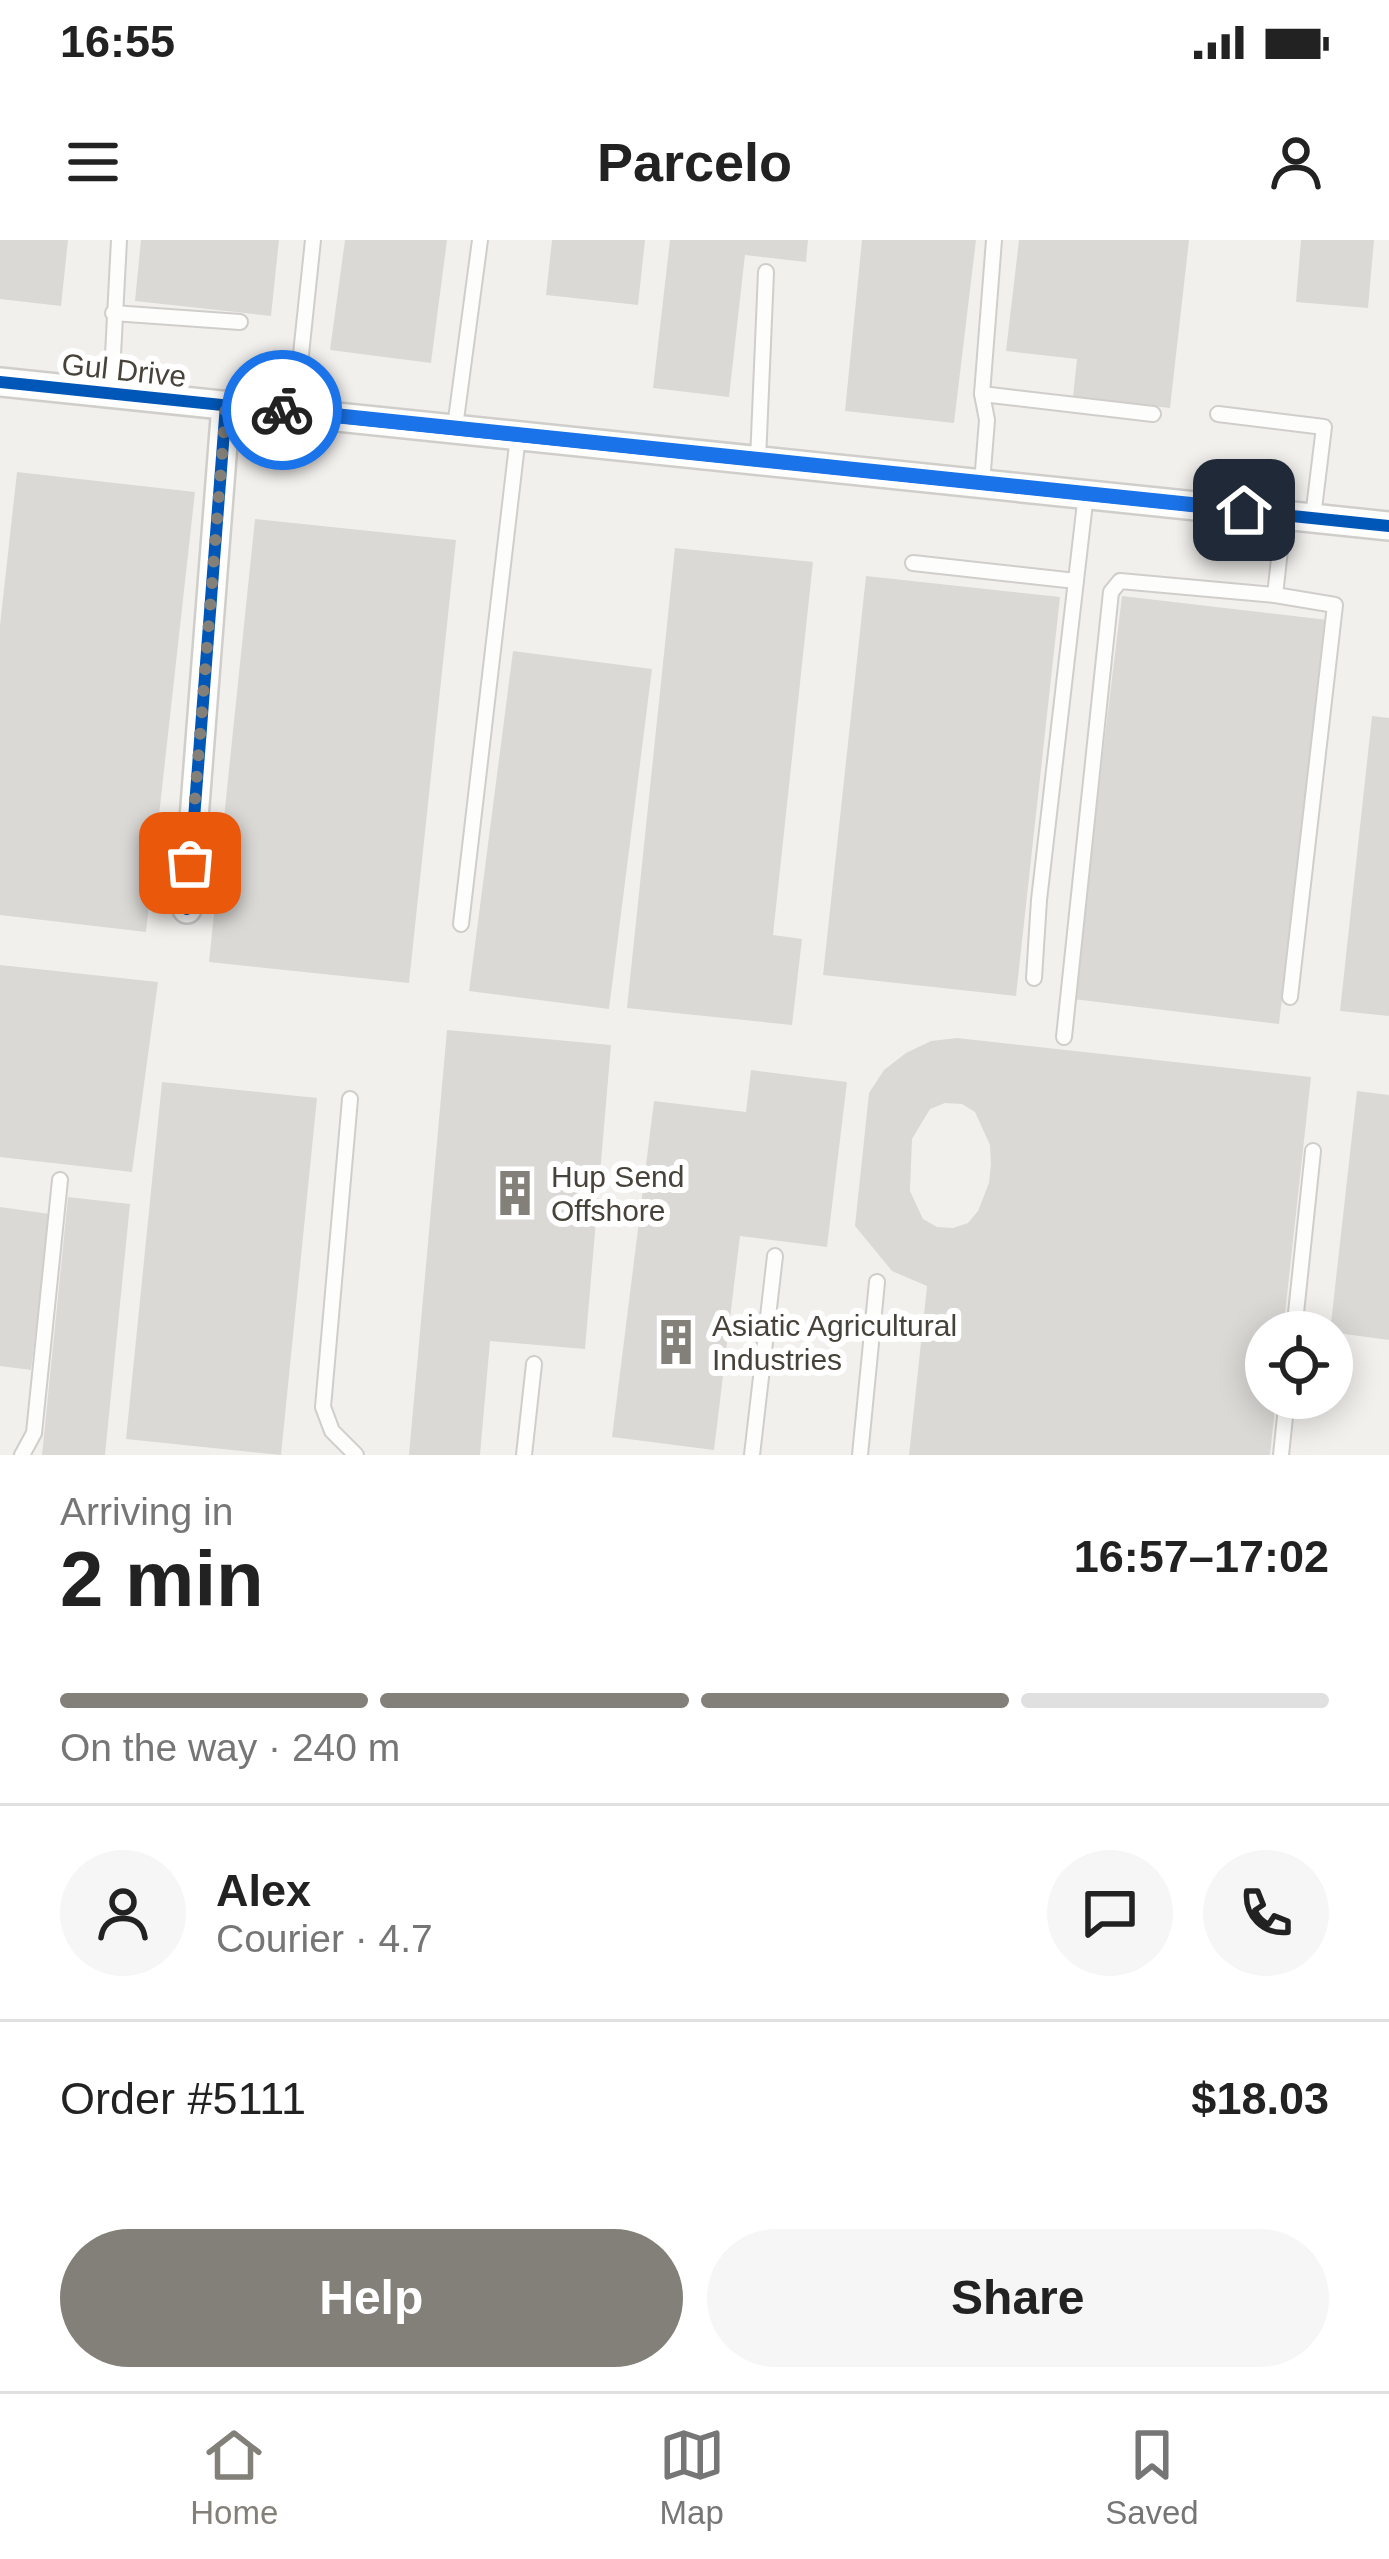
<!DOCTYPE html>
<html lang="en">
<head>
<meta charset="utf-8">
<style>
  body { margin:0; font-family:Helvetica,sans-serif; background:#f6f6f6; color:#222; height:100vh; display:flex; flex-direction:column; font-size:45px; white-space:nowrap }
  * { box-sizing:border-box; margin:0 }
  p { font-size:39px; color:#767676 }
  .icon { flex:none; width:66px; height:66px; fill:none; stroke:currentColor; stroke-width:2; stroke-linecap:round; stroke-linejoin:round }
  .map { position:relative; height:1215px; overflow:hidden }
  .side { display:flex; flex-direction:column; background:#fff; flex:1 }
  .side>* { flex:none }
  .buttons { position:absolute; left:1245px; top:1071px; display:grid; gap:24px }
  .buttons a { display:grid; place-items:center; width:108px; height:108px; border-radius:50%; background:#fff; box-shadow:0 6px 30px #0003; font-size:60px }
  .pin { position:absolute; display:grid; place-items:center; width:102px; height:102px; color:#fff; margin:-51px; border-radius:24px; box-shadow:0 6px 18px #0006 }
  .courier { position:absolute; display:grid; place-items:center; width:120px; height:120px; margin:-60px; border:9px solid #1a73e8; border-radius:50%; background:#fff; color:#222; box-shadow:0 3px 15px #0007 }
  .summary em { font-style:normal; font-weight:700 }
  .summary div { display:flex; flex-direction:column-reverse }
  .summary { display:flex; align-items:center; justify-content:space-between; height:204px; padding:0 60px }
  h1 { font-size:78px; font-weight:700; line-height:90px }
  .bar { display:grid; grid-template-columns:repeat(4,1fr); gap:18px 12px; align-content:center; height:144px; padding:0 60px }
  .bar i { height:15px; border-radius:9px; background:#e0e0e0 }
  .bar .on { background:#837f79 }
  .bar p { grid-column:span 4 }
  .line { display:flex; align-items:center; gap:30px; padding:0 60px; border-top:3px solid #e0e0e0 }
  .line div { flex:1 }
  .round { display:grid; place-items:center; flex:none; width:126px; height:126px; border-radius:63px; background:#f6f6f6 }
  .action { display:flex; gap:24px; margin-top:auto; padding:24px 60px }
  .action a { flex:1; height:138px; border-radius:72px; background:#837f79; color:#fff; font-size:48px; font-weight:700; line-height:138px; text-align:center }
  .action a+a { background:#f6f6f6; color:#222 }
  .status { display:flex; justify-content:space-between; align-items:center; height:84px; padding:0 60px; background:#fff; direction:ltr }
  .status svg { height:33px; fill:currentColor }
  header { display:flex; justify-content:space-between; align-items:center; height:156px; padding:0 60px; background:#fff; font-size:54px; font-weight:700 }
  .tabs { display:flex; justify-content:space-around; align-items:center; height:168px; border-top:3px solid #e0e0e0; background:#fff; font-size:33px; color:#767676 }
  .tabs a { display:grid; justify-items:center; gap:6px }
  .tabs .on { color:#837f79 }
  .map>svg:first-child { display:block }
  .building { fill:#dbd9d6; fill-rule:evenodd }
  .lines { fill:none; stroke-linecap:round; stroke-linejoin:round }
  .lane-casing { stroke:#d0cecb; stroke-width:18 }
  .street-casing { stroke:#d0cecb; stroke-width:32 }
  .lane { stroke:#fdfdfc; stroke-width:14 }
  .street { stroke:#fdfdfc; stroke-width:27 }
  .cycleway-casing { stroke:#fff; stroke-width:20 }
  .cycleway { stroke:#0057b8; stroke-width:12 }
  .done { stroke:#837f79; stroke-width:12; stroke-dasharray:0 21.6 }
  .route { stroke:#1a73e8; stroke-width:15 }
  .labels { text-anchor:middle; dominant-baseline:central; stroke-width:12; stroke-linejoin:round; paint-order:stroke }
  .street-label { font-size:30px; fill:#47423a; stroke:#fff }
  .poi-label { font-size:30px; fill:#47423a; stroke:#fff; text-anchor:start }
</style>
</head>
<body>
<div class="status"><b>16:55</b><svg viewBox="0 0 49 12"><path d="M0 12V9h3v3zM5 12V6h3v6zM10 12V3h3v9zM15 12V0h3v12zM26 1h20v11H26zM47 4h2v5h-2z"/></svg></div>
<header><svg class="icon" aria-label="menu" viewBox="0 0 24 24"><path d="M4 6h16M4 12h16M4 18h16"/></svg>Parcelo<svg class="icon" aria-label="person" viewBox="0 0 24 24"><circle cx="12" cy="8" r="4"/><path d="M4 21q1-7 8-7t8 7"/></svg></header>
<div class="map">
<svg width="1389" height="1215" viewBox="0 0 1389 1215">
  <rect width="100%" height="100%" fill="#f2f0ed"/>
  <g class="building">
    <path d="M0 0H68L61 66 0 59Z"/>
    <path d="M141 0H279L271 76 135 61Z"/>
    <path d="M345 0H447L431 123 330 110Z"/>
    <path d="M552 0H645L638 65 546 55Z"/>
    <path d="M670 0H808L806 22 745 15 729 157 653 148Z"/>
    <path d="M862 0H976L954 183 845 171Z"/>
    <path d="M1019 0H1189L1170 168 1073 157 1077 119 1006 111Z"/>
    <path d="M1301 0H1374L1368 68 1296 62Z"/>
    <path d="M17 232 195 252 146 692 0 675V385Z"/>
    <path d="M255 279 456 300 409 743 209 722Z"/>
    <path d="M675 308 813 322 773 695 802 699 792 785 627 768Z"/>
    <path d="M866 336 1060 357 1016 756 823 735Z"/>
    <path d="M1122 356 1328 380 1279 784 1073 759Z"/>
    <path d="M513 411 652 429 609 769 469 751Z"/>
    <path d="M1372 476 1389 478V776L1340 771Z"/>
    <path d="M0 725 158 742 132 932 0 917Z"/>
    <path d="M447 790 611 805 585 1109 490 1101 480 1215H409Z"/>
    <path d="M957 798 1311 837 1283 1092H1266V1158H1276L1270 1215H909L927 1046 892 1031 855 986 869 853 884 830 906 813 931 801ZM945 863 962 864 975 872 990 905 991 924 989 943 978 971 968 983 953 988 937 987 923 979 910 951 912 899 930 869Z"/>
    <path d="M751 830 847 842 827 1007 740 996 714 1210 612 1197 654 861 746 872Z"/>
    <path d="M162 842 317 858 281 1215 126 1199Z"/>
    <path d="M1357 851 1389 855V1100L1330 1092Z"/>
    <path d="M68 957 130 964 105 1215H42Z"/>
    <path d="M0 967 50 974 31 1130 0 1126Z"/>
  </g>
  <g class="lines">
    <defs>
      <g id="lane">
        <path d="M113 73 240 82"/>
        <path d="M111 153 119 0"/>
        <path d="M982 154 1153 174"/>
        <path d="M295 171 313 0"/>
        <path d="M1218 174 1324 187 1313 277"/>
        <path d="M455 187 480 0"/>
        <path d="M758 220 766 32"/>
        <path d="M982 243 987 180 982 154 994 0"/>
        <path d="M913 323 1076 341"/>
        <path d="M1275 355 1284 274"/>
        <path d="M461 684 518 196"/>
        <path d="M1034 738 1039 660 1086 254"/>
        <path d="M1064 797 1111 352 1120 341 1275 355 1335 365 1290 757"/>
        <path d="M350 859 323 1167 332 1191 356 1215"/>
        <path d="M1294 1092 1313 911"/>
        <path d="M22 1215 34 1193 60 940"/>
        <path d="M524 1215 534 1124"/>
        <path d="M752 1215 775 1016"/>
        <path d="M860 1215 877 1042"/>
        <path d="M1281 1215 1287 1158"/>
      </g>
      <g id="street">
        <path d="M0 142 1389 286"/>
        <path d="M187 669 226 165"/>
      </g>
    </defs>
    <use href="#lane" class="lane-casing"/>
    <use href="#street" class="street-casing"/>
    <use href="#lane" class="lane"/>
    <use href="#street" class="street"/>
    <defs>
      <g id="cycleway">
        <path d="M0 142 1389 286"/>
        <path d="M187 669 226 165"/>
      </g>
    </defs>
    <use href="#cycleway" class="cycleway-casing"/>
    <use href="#cycleway" class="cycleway"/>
  </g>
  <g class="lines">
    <path class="done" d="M190 623 226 165 282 170"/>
    <path class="route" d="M282 170 1244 270"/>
  </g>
  <defs>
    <symbol id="building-bare" viewBox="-9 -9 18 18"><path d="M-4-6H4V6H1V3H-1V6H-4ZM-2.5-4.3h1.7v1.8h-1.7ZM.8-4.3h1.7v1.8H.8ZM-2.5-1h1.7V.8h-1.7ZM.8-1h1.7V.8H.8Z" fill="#837f79" stroke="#fff" stroke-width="2.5" paint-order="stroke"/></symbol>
  </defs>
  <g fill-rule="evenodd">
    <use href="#building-bare" x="482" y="920" width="66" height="66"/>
    <use href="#building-bare" x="643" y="1069" width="66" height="66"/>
  </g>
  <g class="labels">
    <g class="street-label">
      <text transform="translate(124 130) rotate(6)">Gul Drive</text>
    </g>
    <g class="poi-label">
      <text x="551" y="936">Hup Send<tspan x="551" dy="34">Offshore</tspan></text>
      <text x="712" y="1085">Asiatic Agricultural<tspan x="712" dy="34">Industries</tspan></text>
    </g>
  </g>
</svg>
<div class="buttons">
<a><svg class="icon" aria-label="locate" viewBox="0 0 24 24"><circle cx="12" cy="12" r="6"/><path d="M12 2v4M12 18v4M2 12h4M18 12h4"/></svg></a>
</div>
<div class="pin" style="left:190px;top:623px;background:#ea580c"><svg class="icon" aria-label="bag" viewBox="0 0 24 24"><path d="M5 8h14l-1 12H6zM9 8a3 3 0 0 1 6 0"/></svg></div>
<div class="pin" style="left:1244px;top:270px;background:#1f2937"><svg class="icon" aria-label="home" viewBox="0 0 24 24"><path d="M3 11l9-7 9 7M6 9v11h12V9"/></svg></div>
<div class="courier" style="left:282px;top:170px"><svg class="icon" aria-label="bike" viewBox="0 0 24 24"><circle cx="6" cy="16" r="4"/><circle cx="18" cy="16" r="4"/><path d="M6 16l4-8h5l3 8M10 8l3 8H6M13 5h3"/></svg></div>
</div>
<section class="side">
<div class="summary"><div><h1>2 min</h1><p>Arriving in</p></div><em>16:57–17:02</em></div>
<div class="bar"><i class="on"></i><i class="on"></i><i class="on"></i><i></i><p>On the way · 240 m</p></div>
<div class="line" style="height:216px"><a class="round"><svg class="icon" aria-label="person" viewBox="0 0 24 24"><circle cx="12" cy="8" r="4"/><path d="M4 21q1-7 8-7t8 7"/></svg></a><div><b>Alex</b><p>Courier · 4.7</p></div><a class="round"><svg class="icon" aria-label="chat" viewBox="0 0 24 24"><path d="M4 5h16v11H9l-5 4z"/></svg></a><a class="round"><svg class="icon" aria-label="phone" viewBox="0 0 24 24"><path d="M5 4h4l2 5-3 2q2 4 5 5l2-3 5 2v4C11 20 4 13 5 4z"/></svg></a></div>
<div class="line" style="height:156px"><div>Order #5111</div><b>$18.03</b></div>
<div class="action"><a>Help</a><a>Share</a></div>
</section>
<nav class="tabs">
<a class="on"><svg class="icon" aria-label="home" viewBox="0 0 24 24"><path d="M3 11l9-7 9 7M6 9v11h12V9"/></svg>Home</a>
<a><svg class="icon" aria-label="map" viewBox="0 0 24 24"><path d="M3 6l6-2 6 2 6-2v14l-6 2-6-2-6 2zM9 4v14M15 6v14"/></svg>Map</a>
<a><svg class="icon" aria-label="saved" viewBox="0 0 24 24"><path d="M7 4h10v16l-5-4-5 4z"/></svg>Saved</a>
</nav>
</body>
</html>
